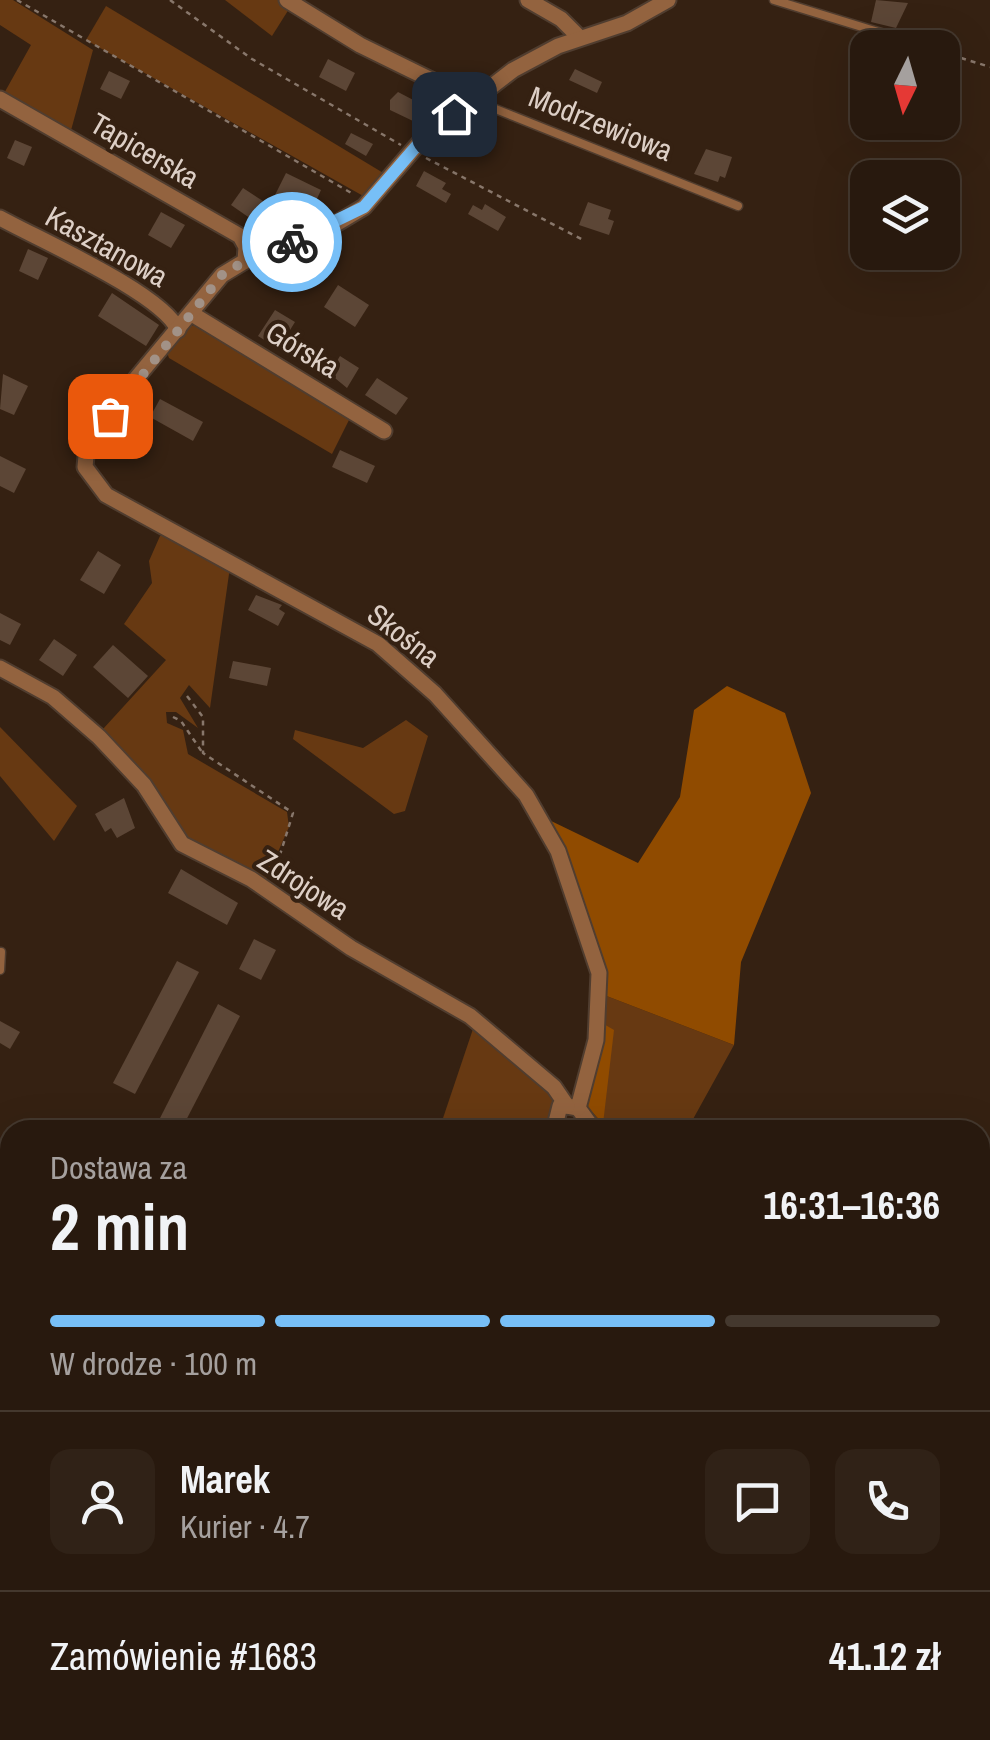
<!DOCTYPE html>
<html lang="pl">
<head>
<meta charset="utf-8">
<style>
  body { margin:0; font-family:"Archivo Narrow",sans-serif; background:#302217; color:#f1f3f6; height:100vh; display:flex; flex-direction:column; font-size:38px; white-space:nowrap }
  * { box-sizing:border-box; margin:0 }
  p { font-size:32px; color:#a5a09e }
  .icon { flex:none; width:55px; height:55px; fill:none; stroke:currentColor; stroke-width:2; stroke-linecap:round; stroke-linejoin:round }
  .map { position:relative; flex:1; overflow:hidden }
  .panel { position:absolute; left:0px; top:1120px; width:990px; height:620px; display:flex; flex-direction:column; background:#28190e; border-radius:30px 30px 0 0; box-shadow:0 10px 40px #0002,0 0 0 2px #44382e }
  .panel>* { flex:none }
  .needle { width:65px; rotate:185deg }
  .controls { position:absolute; left:850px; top:30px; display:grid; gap:20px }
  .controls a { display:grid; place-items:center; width:110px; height:110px; border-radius:20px; background:#28190e; box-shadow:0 10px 40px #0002,0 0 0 2px #44382e; font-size:50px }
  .pin { position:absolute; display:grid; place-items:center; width:85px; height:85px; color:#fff; margin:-42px; border-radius:20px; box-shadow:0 5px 15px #0006 }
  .courier { position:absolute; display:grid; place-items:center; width:100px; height:100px; margin:-50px; border:8px solid #77bff7; border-radius:50%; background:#fff; color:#222; box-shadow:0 2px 12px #0007 }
  .overview em { font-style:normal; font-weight:800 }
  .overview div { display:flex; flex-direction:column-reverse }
  .overview { display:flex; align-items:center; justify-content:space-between; height:170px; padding:0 50px }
  h1 { font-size:65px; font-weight:800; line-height:75px }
  .bar { display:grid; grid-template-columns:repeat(4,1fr); gap:15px 10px; align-content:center; height:120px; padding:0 50px }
  .bar i { height:12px; border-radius:8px; background:#44382e }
  .bar .on { background:#77bff7 }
  .bar p { grid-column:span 4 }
  .line { display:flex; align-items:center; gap:25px; padding:0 50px; border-top:2px solid #44382e }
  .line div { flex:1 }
  .round { display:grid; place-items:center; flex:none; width:105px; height:105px; border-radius:20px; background:#302217 }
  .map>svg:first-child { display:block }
  .green { fill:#673912 }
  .forest { fill:#904b00 }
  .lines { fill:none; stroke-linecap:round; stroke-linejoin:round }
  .stream { stroke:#012; stroke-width:4 }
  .building { fill:#5c4636 }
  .service-casing { stroke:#503d2f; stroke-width:11 }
  .minor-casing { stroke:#503d2f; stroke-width:19 }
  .path { stroke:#88776b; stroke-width:2.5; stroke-dasharray:5 5; stroke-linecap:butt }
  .service { stroke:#93633f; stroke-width:8 }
  .minor { stroke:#93633f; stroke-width:15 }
  .done { stroke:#a29287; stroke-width:10; stroke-dasharray:0 18 }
  .route { stroke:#77bff7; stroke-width:12 }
  .labels { text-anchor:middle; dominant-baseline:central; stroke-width:8; stroke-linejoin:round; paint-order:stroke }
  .street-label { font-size:30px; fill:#ddcfc6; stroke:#352112 }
</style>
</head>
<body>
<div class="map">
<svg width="990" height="1740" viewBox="0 0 990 1740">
  <rect width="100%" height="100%" fill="#352112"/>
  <g class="green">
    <path d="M0 0H13L93 50 70 134 2 97 31 45 0 25Z"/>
    <path d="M225 0H279L289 9 272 36Z"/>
    <path d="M106 6 385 174 365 197 86 40Z"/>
    <path d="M190 325 202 327 351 416 332 454 169 358 166 350Z"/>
    <path d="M160 536H170L230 567 210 708 189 685 180 698 198 728 176 712H166L167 723 183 730 188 754 287 812 289 827 266 879 186 843 149 785 103 729 166 660 124 624 152 583 149 561Z"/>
    <path d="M406 720 428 736 405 811 394 814 293 739 295 730 363 748Z"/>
    <path d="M0 727 77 806 54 841 0 776Z"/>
    <path d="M604 995 734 1045 687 1130H601L585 1104 602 1123Z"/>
    <path d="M474 1026 539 1078 555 1099 551 1130H439Z"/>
    <path d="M980 1336 990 1344V1429L980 1434Z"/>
    <path d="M990 1464V1535L983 1593 980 1475Z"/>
    <path d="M990 1670V1740H967L946 1732 942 1740H912L919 1730H980V1677Z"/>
  </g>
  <g class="forest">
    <path d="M727 686 785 713 811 793 741 962 734 1045 604 995 547 819 638 863 680 797 694 710Z"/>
    <path d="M602 1023 614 1030 603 1124 585 1104Z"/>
    <path d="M578 1730H662L658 1740H569Z"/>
  </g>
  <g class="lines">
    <g class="stream">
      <path d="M980 1450 990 1442"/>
      <path d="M624 1740 632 1730"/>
    </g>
  </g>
  <g class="building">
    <path d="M876 0 908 3 896 28 871 22Z"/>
    <path d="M328 59 355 73 346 91 319 77Z"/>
    <path d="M575 69 602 82 597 93 569 80Z"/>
    <path d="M109 71 130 81 121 99 100 89Z"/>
    <path d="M398 92 421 104 413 121 390 110V100Z"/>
    <path d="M351 133 373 144 366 156 345 144Z"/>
    <path d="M15 140 32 147 24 166 7 158Z"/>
    <path d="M706 149 732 157 725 178 720 176 718 182 694 174Z"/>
    <path d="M424 171 446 183 442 189 451 194 446 203 416 186Z"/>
    <path d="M286 173 321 190 310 214 274 197Z"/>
    <path d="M243 188 266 203 254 221 231 205Z"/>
    <path d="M588 202 611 210 608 219 614 221 609 235 579 225Z"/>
    <path d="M485 204 506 217 498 231 468 214 473 205 482 210Z"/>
    <path d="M161 212 185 225 171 248 148 235Z"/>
    <path d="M28 249 48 258 38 280 19 271Z"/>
    <path d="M338 285 369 305 355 327 324 307Z"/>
    <path d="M112 293 159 325 146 346 98 316Z"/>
    <path d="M275 310 295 322 282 343 277 340 274 346 258 336Z"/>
    <path d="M340 356 359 368 347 388 324 369 332 357 337 361Z"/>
    <path d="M3 374 28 386 14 415 0 409Z"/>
    <path d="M377 378 408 398 396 415 365 395Z"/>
    <path d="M160 399 203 422 193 441 150 417Z"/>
    <path d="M340 450 375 466 367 483 332 467Z"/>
    <path d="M0 456 26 469 14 493 0 486Z"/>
    <path d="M98 551 121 565 104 594 80 580Z"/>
    <path d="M256 595 282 605 279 609 285 613 278 626 248 610Z"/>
    <path d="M0 613 21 624 10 645 0 640Z"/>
    <path d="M54 639 77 655 63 676 39 660Z"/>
    <path d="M113 645 148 676 128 698 93 667Z"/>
    <path d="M233 661 271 668 267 686 229 678Z"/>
    <path d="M124 798 135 828 117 838 111 828 105 832 95 814Z"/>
    <path d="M181 869 238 903 227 925 168 893Z"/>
    <path d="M254 939 276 950 261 980 239 969Z"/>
    <path d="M177 961 199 972 135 1094 113 1083Z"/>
    <path d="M218 1004 240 1016 181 1130H169L157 1124Z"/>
    <path d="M0 1021 20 1032 10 1049 0 1043Z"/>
  </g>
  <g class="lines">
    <defs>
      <g id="service">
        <path d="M774 0 914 43"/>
        <path d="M473 100 738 206"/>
        <path d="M0 970 1 952"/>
      </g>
      <g id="minor">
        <path d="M287 0 360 45 472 100"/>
        <path d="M528 0 561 19 580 38"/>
        <path d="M0 99 240 236 246 247 245 261"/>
        <path d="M0 218C40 240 163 294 178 330"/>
        <path d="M192 314 384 431"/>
        <path d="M0 668 53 697 99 737 144 785 182 844 251 879 351 948 470 1016 554 1087 567 1106 578 1108 594 1130"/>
        <path d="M578 1108 596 1040 599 973 558 851 526 795 435 694 378 644 106 495 85 467 86 456 129 387 222 275 250 258 334 225 364 207 420 142 513 70 558 46 627 23 668 0"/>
        <path d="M554 1130 560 1106H567"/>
        <path d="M0 1297 10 1307"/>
        <path d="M980 1331 990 1338"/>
        <path d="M980 1627 990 1573"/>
        <path d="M904 1740 912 1730"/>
      </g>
    </defs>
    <use href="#service" class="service-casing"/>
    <use href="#minor" class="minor-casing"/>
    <g class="path">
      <path d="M17 0 353 194"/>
      <path d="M170 0 252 59 401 145"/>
      <path d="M942 52 990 67"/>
      <path d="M426 158 585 241"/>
      <path d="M187 696 203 717V753L293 813 274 874"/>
      <path d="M173 717 181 721 202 752"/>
      <path d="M0 1630 10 1631"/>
    </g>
    <use href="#service" class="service"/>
    <use href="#minor" class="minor"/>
  </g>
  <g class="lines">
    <path class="done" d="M110 416 222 275 250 258 292 242"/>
    <path class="route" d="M292 242 364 207 420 142 454 114"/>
  </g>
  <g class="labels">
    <g class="street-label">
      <text transform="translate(601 123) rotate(22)">Modrzewiowa</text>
      <text transform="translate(145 150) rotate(30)">Tapicerska</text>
      <text transform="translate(107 246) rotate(29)">Kasztanowa</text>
      <text transform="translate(303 349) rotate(31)">Górska</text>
      <text transform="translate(404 635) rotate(38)">Skośna</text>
      <text transform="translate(304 884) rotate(33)">Zdrojowa</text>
    </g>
  </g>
</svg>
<div class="controls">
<a><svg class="needle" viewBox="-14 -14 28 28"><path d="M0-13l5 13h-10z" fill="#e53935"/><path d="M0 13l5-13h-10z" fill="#a5a09e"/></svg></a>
<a><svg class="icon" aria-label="layers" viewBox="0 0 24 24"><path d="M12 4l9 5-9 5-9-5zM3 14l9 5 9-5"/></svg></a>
</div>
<div class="pin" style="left:110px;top:416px;background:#ea580c"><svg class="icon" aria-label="bag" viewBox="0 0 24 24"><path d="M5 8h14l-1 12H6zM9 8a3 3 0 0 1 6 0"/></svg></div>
<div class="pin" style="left:454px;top:114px;background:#1f2937"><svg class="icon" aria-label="home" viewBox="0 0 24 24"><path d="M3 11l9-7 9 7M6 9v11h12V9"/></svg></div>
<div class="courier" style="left:292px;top:242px"><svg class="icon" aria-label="bike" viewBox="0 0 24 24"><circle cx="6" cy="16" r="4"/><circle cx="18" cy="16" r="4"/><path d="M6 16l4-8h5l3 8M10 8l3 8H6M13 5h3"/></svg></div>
<section class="panel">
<div class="overview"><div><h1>2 min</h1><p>Dostawa za</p></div><em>16:31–16:36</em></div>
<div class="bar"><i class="on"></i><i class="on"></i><i class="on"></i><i></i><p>W drodze · 100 m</p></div>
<div class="line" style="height:180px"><a class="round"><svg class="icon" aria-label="person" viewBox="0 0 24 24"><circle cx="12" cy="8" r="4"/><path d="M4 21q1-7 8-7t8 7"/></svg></a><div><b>Marek</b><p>Kurier · 4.7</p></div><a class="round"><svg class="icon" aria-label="chat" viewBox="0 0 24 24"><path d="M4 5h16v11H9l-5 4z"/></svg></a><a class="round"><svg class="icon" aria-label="phone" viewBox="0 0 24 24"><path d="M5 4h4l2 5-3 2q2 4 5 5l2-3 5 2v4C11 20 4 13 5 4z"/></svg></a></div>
<div class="line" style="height:130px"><div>Zamówienie #1683</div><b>41.12 zł</b></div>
</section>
</div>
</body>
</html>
